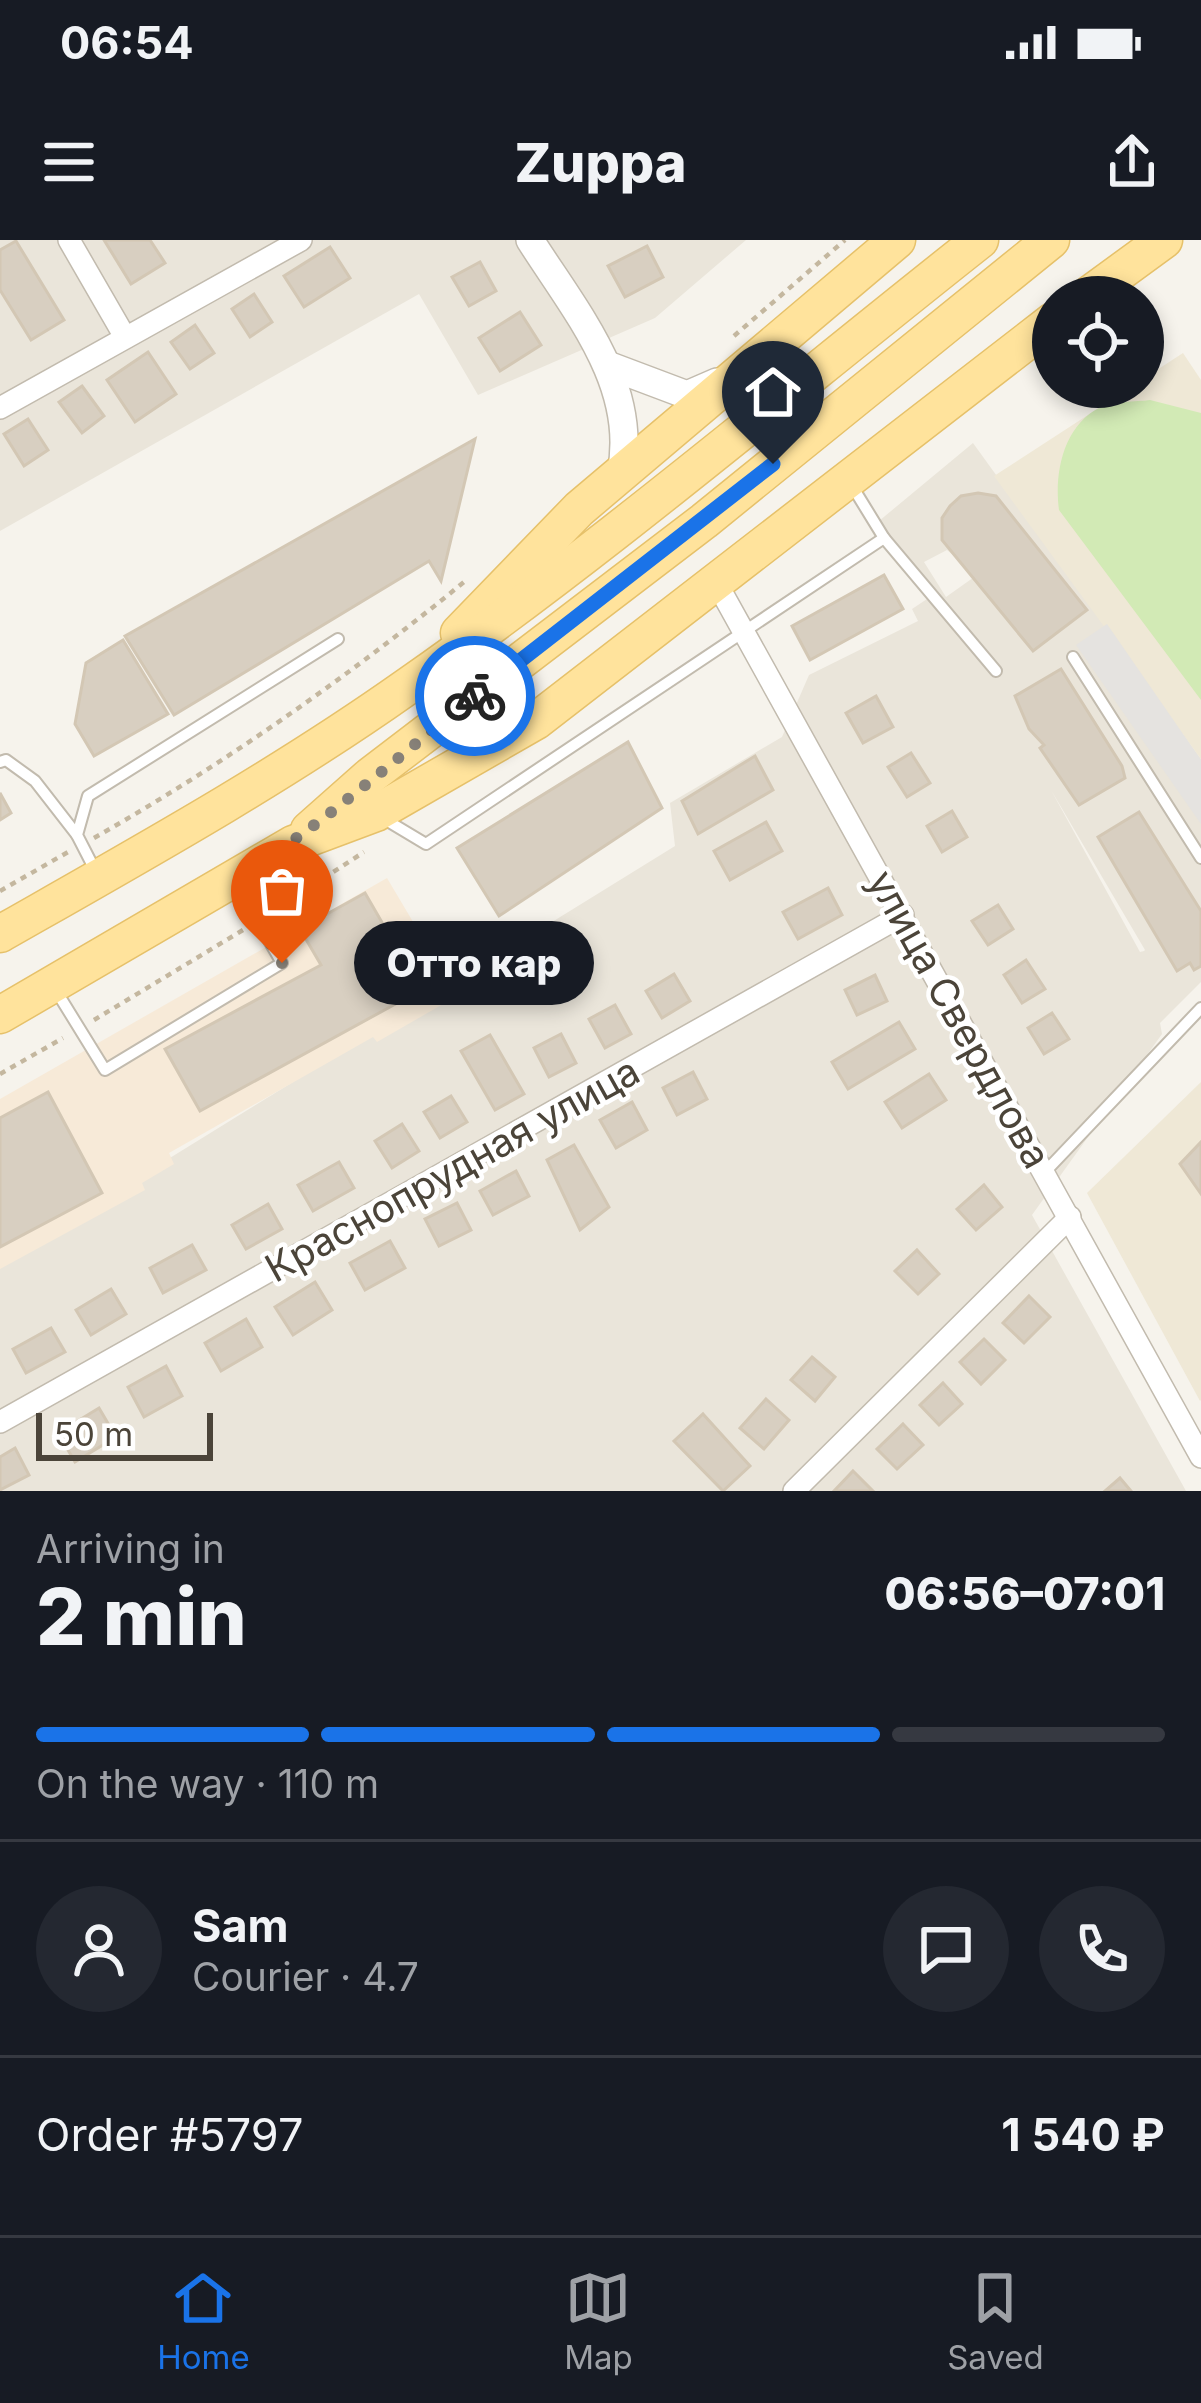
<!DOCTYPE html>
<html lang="en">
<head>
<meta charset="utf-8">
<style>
  body { margin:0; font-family:Inter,sans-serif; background:#242831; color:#f1f3f6; height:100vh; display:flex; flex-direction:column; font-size:45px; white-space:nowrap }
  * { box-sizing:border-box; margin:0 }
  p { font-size:39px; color:#9ea1a6 }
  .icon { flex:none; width:66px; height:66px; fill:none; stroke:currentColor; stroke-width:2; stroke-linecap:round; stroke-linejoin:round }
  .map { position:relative; height:1251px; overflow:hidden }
  .sheet { display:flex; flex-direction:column; background:#171b24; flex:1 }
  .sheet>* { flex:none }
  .tools { position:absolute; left:1032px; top:36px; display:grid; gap:24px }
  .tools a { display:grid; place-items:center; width:132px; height:132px; border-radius:50%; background:#171b24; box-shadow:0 6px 18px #0003; font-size:60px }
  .scale { position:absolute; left:36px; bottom:30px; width:177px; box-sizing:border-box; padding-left:12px; border:6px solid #4b4439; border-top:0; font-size:33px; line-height:42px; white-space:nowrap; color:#4b4439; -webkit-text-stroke:9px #fff; paint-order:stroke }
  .pin { position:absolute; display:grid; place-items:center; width:102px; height:102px; color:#fff; margin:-123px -51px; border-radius:50% 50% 50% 0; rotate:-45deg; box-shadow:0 0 12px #0007 }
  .pin .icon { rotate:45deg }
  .courier { position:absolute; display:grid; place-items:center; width:120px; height:120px; margin:-60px; border:9px solid #1a73e8; border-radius:50%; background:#fff; color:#222; box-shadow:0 3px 15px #0007 }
  .bubble { position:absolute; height:84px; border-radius:42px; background:#171b24; box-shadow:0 6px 18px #0003; font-size:39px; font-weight:800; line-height:84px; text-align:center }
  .summary em { font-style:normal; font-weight:800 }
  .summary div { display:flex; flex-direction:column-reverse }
  .summary { display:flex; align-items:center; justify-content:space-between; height:204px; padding:0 36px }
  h1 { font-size:78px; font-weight:800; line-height:90px }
  .bar { display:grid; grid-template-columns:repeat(4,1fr); gap:18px 12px; align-content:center; height:144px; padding:0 36px }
  .bar i { height:15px; border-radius:9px; background:#363941 }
  .bar .current { background:#1a73e8 }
  .bar p { grid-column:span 4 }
  .line { display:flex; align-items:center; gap:30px; padding:0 36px; border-top:3px solid #363941 }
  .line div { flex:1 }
  .round { display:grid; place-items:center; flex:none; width:126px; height:126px; border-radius:63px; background:#242831 }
  .status { display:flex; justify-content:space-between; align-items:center; height:84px; padding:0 60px; background:#171b24; direction:ltr }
  .status svg { height:33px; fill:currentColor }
  header { display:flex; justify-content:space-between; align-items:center; height:156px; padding:0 36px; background:#171b24; font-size:54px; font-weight:800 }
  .tabs { display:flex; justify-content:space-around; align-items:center; height:168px; border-top:3px solid #363941; background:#171b24; font-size:33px; color:#9ea1a6 }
  .tabs a { display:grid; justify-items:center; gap:6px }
  .tabs .current { color:#1a73e8 }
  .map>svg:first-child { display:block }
  .residential { fill:#eae5da; fill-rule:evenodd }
  .commercial { fill:#f7ead8 }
  .education { fill:#efe8d6 }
  .green { fill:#d2eab5 }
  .parking { fill:#e5e3e0 }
  .building { fill:#d8cfc1; stroke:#d3c7b4; stroke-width:3 }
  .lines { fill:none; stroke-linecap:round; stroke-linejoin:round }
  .service-casing { stroke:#c2bbae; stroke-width:14 }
  .minor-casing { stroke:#c2bbae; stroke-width:24 }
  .tertiary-casing { stroke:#c2bbae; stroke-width:30 }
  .primary-casing { stroke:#e6c16a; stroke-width:39 }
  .path { stroke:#c4b79f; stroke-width:4.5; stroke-dasharray:6 6; stroke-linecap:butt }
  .service { stroke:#fff; stroke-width:10 }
  .minor { stroke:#fff; stroke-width:21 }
  .tertiary { stroke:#fff; stroke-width:27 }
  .primary { stroke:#ffe39c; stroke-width:36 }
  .done { stroke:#878178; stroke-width:12; stroke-dasharray:0 21.6 }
  .route { stroke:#1a73e8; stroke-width:15 }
  .labels { text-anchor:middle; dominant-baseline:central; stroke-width:9; stroke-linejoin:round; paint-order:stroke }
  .street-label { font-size:39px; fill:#4b4439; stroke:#fff }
</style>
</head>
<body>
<div class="status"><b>06:54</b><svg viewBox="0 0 49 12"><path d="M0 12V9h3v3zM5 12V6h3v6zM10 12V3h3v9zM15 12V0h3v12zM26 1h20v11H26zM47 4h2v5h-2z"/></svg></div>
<header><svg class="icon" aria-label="menu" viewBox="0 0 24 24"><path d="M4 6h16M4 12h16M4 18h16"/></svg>Zuppa<svg class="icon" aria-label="share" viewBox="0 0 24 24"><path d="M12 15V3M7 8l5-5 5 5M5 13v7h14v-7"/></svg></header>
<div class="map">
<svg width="1201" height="1251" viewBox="0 0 1201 1251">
  <rect width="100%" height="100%" fill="#f6f3ec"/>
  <g class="residential">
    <path d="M0 0H746L655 78 478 155 419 54 0 291Z"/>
    <path d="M973 203 1201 519V742L1160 783 1162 794 1032 975 1186 1251H0V1023L675 606 670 563 782 497 809 435 918 381 912 369 930 357 879 281ZM947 310 977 335 946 357 924 322ZM1051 550 1145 710 1144 711 1140 712Z"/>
  </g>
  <path class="commercial" d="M387 638 438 724 432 728 450 760 377 802 373 797 169 913 174 924 142 943 145 950 0 1029V859Z"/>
  <g class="education">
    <path d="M1183 113 1201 140V519L994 236 1131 147H1143V139Z"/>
    <path d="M1201 842V1160L1200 1161 1087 953Z"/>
  </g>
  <path class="green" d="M1150 160 1201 173V460L1059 270C1054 234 1063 185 1101 167 1114 161 1135 162 1150 160Z"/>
  <path class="parking" d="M1107 384 1201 520V584L1076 405Z"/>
  <g class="building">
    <path d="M104 0H150L165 23 131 44Z"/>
    <path d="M16 1 64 80 31 100 0 50V10Z"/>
    <path d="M647 6 663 37 625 57 608 26Z"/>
    <path d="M330 7 350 38 304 67 284 36Z"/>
    <path d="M480 22 496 51 469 66 452 37Z"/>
    <path d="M254 54 272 82 250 97 232 69Z"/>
    <path d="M520 72 541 105 500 131 479 98Z"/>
    <path d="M195 85 214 113 190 129 171 102Z"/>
    <path d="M148 112 176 154 135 182 107 140Z"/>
    <path d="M82 146 104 176 82 193 59 162Z"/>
    <path d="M28 179 48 210 24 226 4 194Z"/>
    <path d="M475 199 441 341 429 321 174 475 125 396Z"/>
    <path d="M978 253 996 256 1087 370 1033 411 942 300V278L950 266 961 256Z"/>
    <path d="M884 335 903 369 810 420 792 386Z"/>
    <path d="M123 400 168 474 94 516 75 484 86 423Z"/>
    <path d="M1061 429 1122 526 1125 538 1079 565 1040 508 1044 505 1029 489 1015 456Z"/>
    <path d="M876 456 893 487 863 503 846 473Z"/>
    <path d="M628 502 662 568 499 676 457 608Z"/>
    <path d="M911 513 930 543 907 557 888 527Z"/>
    <path d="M755 516 773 550 698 594 682 561Z"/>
    <path d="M0 553 11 573 0 580Z"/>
    <path d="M952 571 967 597 942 612 927 586Z"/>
    <path d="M1139 572 1201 671V726L1194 730 1190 723 1177 731 1098 597Z"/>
    <path d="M766 582 782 611 730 640 714 611Z"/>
    <path d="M828 648 842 675 798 699 783 672Z"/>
    <path d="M365 653 421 750 200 871 165 809 321 725 300 689Z"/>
    <path d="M998 665 1013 689 988 705 972 681Z"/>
    <path d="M1026 720 1045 749 1022 763 1004 735Z"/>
    <path d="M674 734 690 761 662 778 646 751Z"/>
    <path d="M875 735 887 761 857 775 845 750Z"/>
    <path d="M615 765 631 794 605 808 589 779Z"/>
    <path d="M1052 773 1069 799 1044 814 1028 788Z"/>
    <path d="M899 782 915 809 848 849 832 822Z"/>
    <path d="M561 794 576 823 549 837 534 808Z"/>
    <path d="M490 795 524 854 495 870 461 811Z"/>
    <path d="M693 832 707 859 677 875 663 848Z"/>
    <path d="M929 834 946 860 902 888 885 862Z"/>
    <path d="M48 852 102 953 0 1007V878Z"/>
    <path d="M451 856 467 882 440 898 424 872Z"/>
    <path d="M632 862 647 890 616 908 600 880Z"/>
    <path d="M402 884 419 911 392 928 375 901Z"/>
    <path d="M1201 902V954L1180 924Z"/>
    <path d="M574 905 609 967 580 990 547 920Z"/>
    <path d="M339 922 354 948 313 971 298 945Z"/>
    <path d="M516 931 529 956 493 975 480 951Z"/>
    <path d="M984 945 1002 967 976 990 957 969Z"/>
    <path d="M457 963 471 990 439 1006 425 979Z"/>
    <path d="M268 964 282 989 246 1009 232 985Z"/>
    <path d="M390 1001 405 1028 365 1050 350 1023Z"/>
    <path d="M192 1005 206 1030 163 1053 150 1028Z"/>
    <path d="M917 1010 939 1034 918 1054 895 1031Z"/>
    <path d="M315 1042 332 1070 293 1095 275 1067Z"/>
    <path d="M111 1049 126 1074 91 1095 76 1070Z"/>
    <path d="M1029 1056 1050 1077 1024 1103 1003 1083Z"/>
    <path d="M246 1079 262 1107 221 1131 205 1103Z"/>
    <path d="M51 1088 65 1112 26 1133 13 1109Z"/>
    <path d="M984 1099 1005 1120 981 1144 960 1122Z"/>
    <path d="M812 1117 835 1137 815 1161 791 1140Z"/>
    <path d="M166 1126 182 1156 144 1177 128 1147Z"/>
    <path d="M943 1143 962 1164 939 1185 920 1165Z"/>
    <path d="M766 1159 789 1180 764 1209 740 1188Z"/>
    <path d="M99 1168 116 1197 75 1222 58 1193Z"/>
    <path d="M703 1174 750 1226 723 1251 674 1201Z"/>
    <path d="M903 1184 923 1205 897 1229 877 1209Z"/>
    <path d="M15 1208 29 1235 0 1250V1217Z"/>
    <path d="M853 1231 873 1251H834Z"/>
    <path d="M1120 1238 1131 1251H1105Z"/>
  </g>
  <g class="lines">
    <defs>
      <g id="service">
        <path d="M847 249 857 254 884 298 996 431"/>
        <path d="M1073 417 1201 618"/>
        <path d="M0 522 6 520 35 541 77 595"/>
        <path d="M381 577 426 604 884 298"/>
        <path d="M95 630 77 595 88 556 338 399"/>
        <path d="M55 749 105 830 282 723 235 642"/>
        <path d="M1044 933 1201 768"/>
      </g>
      <g id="minor">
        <path d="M69 0 125 97"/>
        <path d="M0 168 301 0"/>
        <path d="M716 342 1201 1217"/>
        <path d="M0 1182 903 675"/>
        <path d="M794 1251 1070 977"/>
      </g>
      <g id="tertiary">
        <path d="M530 0C575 71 639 145 621 233"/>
        <path d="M610 126 687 155 717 142"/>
      </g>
      <g id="primary">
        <path d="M1086 57 1164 0"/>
        <path d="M459 393 579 269 897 0"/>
        <path d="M309 590 370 536 704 281 1051 0"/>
        <path d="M0 694C137 616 276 539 405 448 604 309 790 150 980 0"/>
        <path d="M0 775 293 604 376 573 536 481 1053 81"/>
      </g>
    </defs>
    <use href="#service" class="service-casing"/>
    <use href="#minor" class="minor-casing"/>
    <use href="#tertiary" class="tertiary-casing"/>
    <use href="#primary" class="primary-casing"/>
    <g class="path">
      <path d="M734 96 845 0"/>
      <path d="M94 598C224 524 348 437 464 342"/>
      <path d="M0 651 68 612"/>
      <path d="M273 671 364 612"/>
      <path d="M94 780 243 690"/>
      <path d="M0 834 63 798"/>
    </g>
    <use href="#service" class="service"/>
    <use href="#minor" class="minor"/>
    <use href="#tertiary" class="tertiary"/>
    <use href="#primary" class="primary"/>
  </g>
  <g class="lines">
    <path class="done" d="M282 723 233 639C320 589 395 518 475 456"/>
    <path class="route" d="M475 456 773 224"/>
  </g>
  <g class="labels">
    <g class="street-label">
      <text transform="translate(960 779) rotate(61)">улица Свердлова</text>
      <text transform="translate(452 929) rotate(-29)">Краснопрудная улица</text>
    </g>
  </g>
</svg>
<div class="tools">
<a><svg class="icon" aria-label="locate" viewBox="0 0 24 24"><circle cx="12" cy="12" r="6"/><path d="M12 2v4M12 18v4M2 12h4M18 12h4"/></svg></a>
</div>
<div class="scale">50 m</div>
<div class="pin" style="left:282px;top:723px;background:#ea580c"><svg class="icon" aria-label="bag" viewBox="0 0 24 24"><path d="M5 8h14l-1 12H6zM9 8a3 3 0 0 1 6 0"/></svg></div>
<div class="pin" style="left:773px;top:224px;background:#1f2937"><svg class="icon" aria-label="home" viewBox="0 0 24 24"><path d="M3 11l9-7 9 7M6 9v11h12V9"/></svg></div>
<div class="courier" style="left:475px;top:456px"><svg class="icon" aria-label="bike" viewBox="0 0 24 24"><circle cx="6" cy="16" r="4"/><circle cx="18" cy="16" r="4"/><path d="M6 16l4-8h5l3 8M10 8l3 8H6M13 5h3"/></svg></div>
<div class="bubble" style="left:354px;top:681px;width:240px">Отто кар</div>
</div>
<section class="sheet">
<div class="summary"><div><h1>2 min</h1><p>Arriving in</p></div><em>06:56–07:01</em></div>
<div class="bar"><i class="current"></i><i class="current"></i><i class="current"></i><i></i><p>On the way · 110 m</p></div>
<div class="line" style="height:216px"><a class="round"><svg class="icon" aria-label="person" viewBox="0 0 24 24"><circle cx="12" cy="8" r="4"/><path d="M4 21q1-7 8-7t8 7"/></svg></a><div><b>Sam</b><p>Courier · 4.7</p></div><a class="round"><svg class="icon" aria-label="chat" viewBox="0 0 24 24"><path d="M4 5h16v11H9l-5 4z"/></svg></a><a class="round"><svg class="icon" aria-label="phone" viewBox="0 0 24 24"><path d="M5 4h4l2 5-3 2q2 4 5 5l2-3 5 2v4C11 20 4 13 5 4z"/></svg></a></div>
<div class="line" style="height:156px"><div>Order #5797</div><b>1 540 ₽</b></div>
</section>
<nav class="tabs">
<a class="current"><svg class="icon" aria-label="home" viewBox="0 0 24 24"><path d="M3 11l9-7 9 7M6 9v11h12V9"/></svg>Home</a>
<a><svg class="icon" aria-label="map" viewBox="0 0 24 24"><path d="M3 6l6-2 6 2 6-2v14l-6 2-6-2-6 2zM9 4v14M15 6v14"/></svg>Map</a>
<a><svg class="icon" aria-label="saved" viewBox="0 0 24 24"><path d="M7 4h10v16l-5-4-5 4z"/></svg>Saved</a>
</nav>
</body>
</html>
